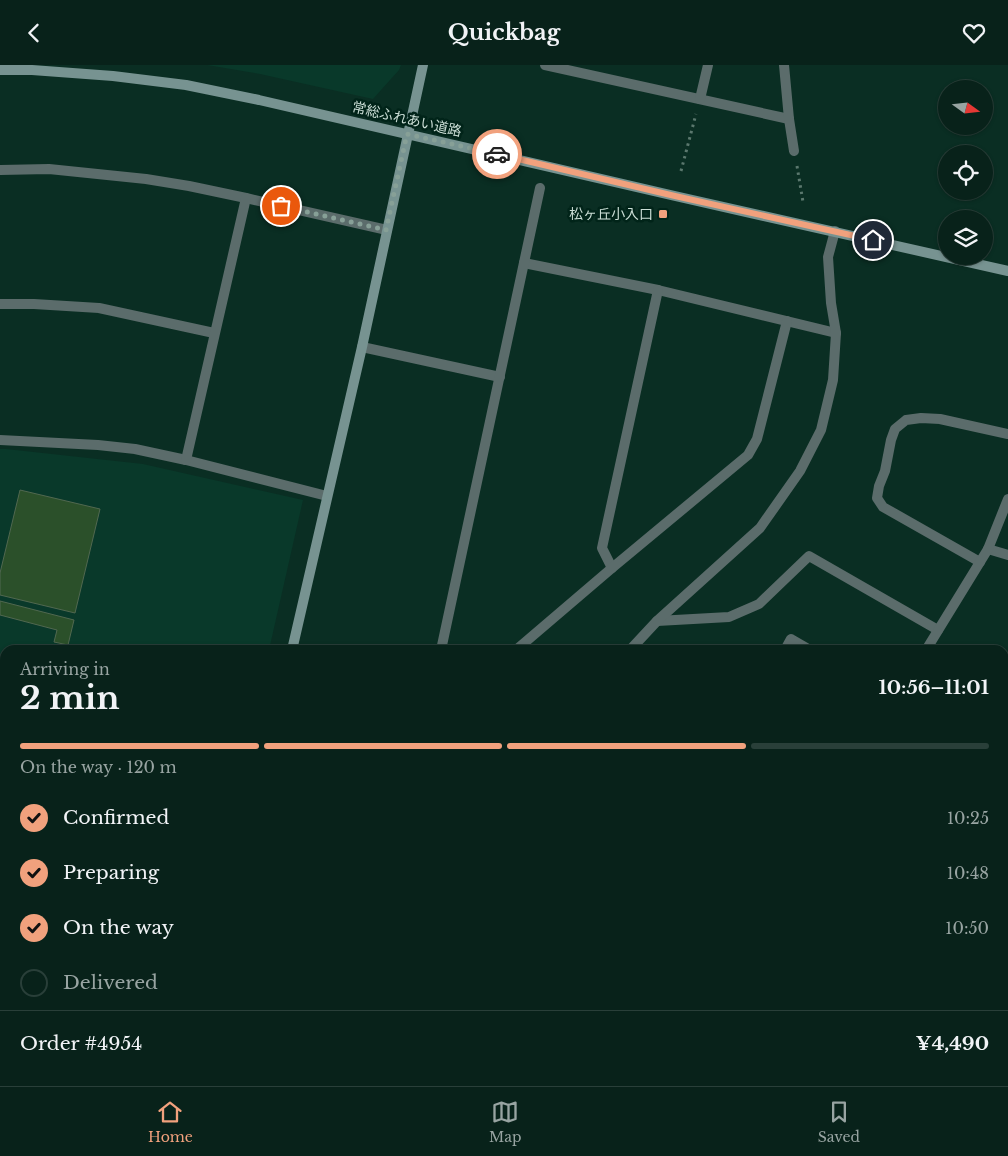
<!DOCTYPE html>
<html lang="en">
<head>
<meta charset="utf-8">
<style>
  body { margin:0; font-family:"Libre Baskerville","Noto Sans JP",serif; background:#112a23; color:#f1f3f6; height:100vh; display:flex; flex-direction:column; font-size:19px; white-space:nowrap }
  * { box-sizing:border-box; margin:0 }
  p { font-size:16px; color:#98a4a2 }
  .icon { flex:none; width:28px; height:28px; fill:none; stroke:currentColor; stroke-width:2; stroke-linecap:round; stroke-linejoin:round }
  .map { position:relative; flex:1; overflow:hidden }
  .panel { position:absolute; left:0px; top:580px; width:1009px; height:441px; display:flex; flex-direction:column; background:#08221a; border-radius:15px 15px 0 0; box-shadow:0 1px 4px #0004,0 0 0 1px #293f39 }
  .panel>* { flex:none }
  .needle { width:32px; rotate:105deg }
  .fabs { position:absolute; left:938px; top:15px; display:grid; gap:10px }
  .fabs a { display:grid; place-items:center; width:55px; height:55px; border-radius:50%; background:#08221a; box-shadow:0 1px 4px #0004,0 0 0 1px #293f39; font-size:25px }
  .pin { position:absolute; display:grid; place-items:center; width:42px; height:42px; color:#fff; margin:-21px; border:2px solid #fff; border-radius:50%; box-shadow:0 1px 5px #0007 }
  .courier { position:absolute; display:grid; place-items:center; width:50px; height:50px; margin:-25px; border:4px solid #f1a17d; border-radius:50%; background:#fff; color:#222; box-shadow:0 1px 6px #0007 }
  .head em { font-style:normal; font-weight:700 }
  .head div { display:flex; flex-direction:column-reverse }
  .head { display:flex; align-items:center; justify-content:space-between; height:85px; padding:0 20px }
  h1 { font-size:32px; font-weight:700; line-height:38px }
  .bar { display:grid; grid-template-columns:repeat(4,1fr); gap:8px 5px; align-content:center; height:60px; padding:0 20px }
  .bar i { height:6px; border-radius:4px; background:#293f39 }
  .bar .selected { background:#f1a17d }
  .bar p { grid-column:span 4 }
  .line { display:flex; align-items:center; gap:12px; padding:0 20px; border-top:1px solid #293f39 }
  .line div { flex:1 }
  ol { padding:0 20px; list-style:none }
  li { display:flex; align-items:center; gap:15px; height:55px }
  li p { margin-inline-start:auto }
  li .icon { padding:5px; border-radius:50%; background:#f1a17d; color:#111; stroke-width:4 }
  li:last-child { color:#98a4a2 }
  li i { width:28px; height:28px; border:2px solid #293f39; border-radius:50% }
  header { display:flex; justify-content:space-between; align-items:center; height:65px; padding:0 20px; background:#08221a; font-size:22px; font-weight:700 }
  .dock { display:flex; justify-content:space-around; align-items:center; height:70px; border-top:1px solid #293f39; background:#08221a; font-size:14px; color:#98a4a2 }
  .dock a { display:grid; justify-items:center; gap:2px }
  .dock .selected { color:#f1a17d }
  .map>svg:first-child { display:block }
  .built { fill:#09392a }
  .building { fill:#2b502a; stroke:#516850 }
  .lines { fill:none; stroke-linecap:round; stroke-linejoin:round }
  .path { stroke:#5b786e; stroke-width:3; stroke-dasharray:2.5 4; stroke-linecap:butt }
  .lane { stroke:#5b6c6b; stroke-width:10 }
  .street { stroke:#5b6c6b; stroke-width:10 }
  .secondary { stroke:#779391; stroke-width:10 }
  .done { stroke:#87a097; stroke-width:5; stroke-dasharray:0 9 }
  .route { stroke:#f1a17d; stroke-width:6 }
  .poi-dot { fill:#f1a17d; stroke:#012419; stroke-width:2 }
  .labels { text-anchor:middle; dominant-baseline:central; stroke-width:5; stroke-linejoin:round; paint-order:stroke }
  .street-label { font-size:14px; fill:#cbded6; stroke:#012419 }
  .poi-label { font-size:14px; fill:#cbded6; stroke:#012419; text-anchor:end }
</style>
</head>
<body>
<header><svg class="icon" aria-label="back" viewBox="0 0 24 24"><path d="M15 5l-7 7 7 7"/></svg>Quickbag<svg class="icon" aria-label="heart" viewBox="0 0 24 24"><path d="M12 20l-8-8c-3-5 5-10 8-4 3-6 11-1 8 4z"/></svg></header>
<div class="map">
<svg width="1008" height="1021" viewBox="0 0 1008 1021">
  <rect width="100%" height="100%" fill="#0a2e23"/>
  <g class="built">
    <path d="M207 0H401L399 5 373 34 260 9Z"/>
    <path d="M0 384H6L143 399 303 435 269 585H5V921L0 920Z"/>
  </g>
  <g class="building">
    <path d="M20 425 100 444 75 548 0 530V508Z"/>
    <path d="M0 536 74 555 68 580 54 577 57 565 0 550Z"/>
    <path d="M0 604 5 605V646L0 645Z"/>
    <path d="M0 660 5 661V822L0 842Z"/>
  </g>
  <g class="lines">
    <g class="path">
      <path d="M797 101 803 137"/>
      <path d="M681 106 696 49"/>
    </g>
    <path class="lane" d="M764 1016 795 1021"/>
    <g class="street">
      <path d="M545 0 789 54"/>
      <path d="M784 0 789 54 794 86"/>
      <path d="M700 34 708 0"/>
      <path d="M0 105 49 104 146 114 189 121 246 133 387 165"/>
      <path d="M524 198 658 225 836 268"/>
      <path d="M0 239H34L99 243 214 268"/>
      <path d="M362 282 500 312"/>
      <path d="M0 375 98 380 135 384 186 395 327 431"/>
      <path d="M186 395 246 133"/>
      <path d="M988 484 1008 490"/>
      <path d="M980 497 883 442 877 433 879 421 885 406 891 375 895 364 906 355 921 353 940 354 1008 369"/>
      <path d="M612 503 602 483 658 225"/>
      <path d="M657 556 729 552 759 539 809 491 938 565"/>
      <path d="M441 585 540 123"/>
      <path d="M516 585 612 503 748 390 757 374 787 256"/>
      <path d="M630 585 657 556 760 463 800 406 821 365 833 315 836 268 831 238 828 192 835 166"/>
      <path d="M785 585 791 574 810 585"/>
      <path d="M926 585 988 484 1008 434"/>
      <path d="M1004 631 1008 618"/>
      <path d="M1004 751 1008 753"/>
      <path d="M1004 853 1008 854"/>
      <path d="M0 935 5 936"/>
      <path d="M1004 947H1008"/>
      <path d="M1004 1009 1008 1010"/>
      <path d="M336 1016 344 1021"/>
      <path d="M519 1016 528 1021"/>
      <path d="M722 1016 731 1021"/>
      <path d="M89 1021 90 1016"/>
      <path d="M255 1021 256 1016"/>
      <path d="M540 1021 543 1016"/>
      <path d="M742 1021 744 1016"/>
    </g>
    <g class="secondary">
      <path d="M0 5H32L113 11 186 20 259 35 675 131 1008 206"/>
      <path d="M292 585 362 282 423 0"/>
      <path d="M193 1021 194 1016"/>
    </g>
  </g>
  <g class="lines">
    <path class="done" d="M281 141 386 165 407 69 497 89"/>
    <path class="route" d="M497 89 675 131 873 175"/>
  </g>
  <rect class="poi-dot" x="658" y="144" width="10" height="10" rx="2.5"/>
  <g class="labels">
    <g class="street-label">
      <text transform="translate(407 54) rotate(13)">常総ふれあい道路</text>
    </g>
    <g class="poi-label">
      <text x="653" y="149">松ヶ丘小入口</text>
    </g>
  </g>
</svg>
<div class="fabs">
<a><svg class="needle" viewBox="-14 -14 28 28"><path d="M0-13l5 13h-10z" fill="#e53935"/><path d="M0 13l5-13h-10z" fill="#98a4a2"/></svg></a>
<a><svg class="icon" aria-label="locate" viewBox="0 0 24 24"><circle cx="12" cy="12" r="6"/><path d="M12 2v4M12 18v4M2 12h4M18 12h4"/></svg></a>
<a><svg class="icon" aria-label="layers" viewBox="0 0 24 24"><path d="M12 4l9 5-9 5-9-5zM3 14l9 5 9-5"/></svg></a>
</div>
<div class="pin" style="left:281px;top:141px;background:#ea580c"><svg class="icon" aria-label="bag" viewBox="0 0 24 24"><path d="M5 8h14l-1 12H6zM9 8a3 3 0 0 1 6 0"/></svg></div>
<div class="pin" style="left:873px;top:175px;background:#1f2937"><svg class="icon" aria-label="home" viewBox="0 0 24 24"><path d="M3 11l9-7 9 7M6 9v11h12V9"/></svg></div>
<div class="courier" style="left:497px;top:89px"><svg class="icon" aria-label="car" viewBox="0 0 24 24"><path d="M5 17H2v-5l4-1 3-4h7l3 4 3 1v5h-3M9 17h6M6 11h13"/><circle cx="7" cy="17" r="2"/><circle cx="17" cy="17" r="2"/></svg></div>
<section class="panel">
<div class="head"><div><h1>2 min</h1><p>Arriving in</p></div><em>10:56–11:01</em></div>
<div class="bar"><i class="selected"></i><i class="selected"></i><i class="selected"></i><i></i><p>On the way · 120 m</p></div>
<ol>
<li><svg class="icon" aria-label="check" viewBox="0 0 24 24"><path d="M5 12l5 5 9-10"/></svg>Confirmed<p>10:25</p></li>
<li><svg class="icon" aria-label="check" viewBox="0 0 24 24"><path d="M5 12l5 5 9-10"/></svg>Preparing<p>10:48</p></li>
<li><svg class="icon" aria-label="check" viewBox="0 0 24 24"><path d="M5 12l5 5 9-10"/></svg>On the way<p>10:50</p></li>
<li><i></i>Delivered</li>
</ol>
<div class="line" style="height:65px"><div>Order #4954</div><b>¥4,490</b></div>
</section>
</div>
<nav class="dock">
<a class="selected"><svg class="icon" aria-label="home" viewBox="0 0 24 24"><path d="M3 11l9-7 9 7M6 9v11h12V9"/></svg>Home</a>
<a><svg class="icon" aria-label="map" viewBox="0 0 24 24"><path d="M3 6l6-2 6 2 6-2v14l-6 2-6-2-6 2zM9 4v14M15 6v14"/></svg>Map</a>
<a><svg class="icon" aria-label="saved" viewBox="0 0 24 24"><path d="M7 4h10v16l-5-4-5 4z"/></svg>Saved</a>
</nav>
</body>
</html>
